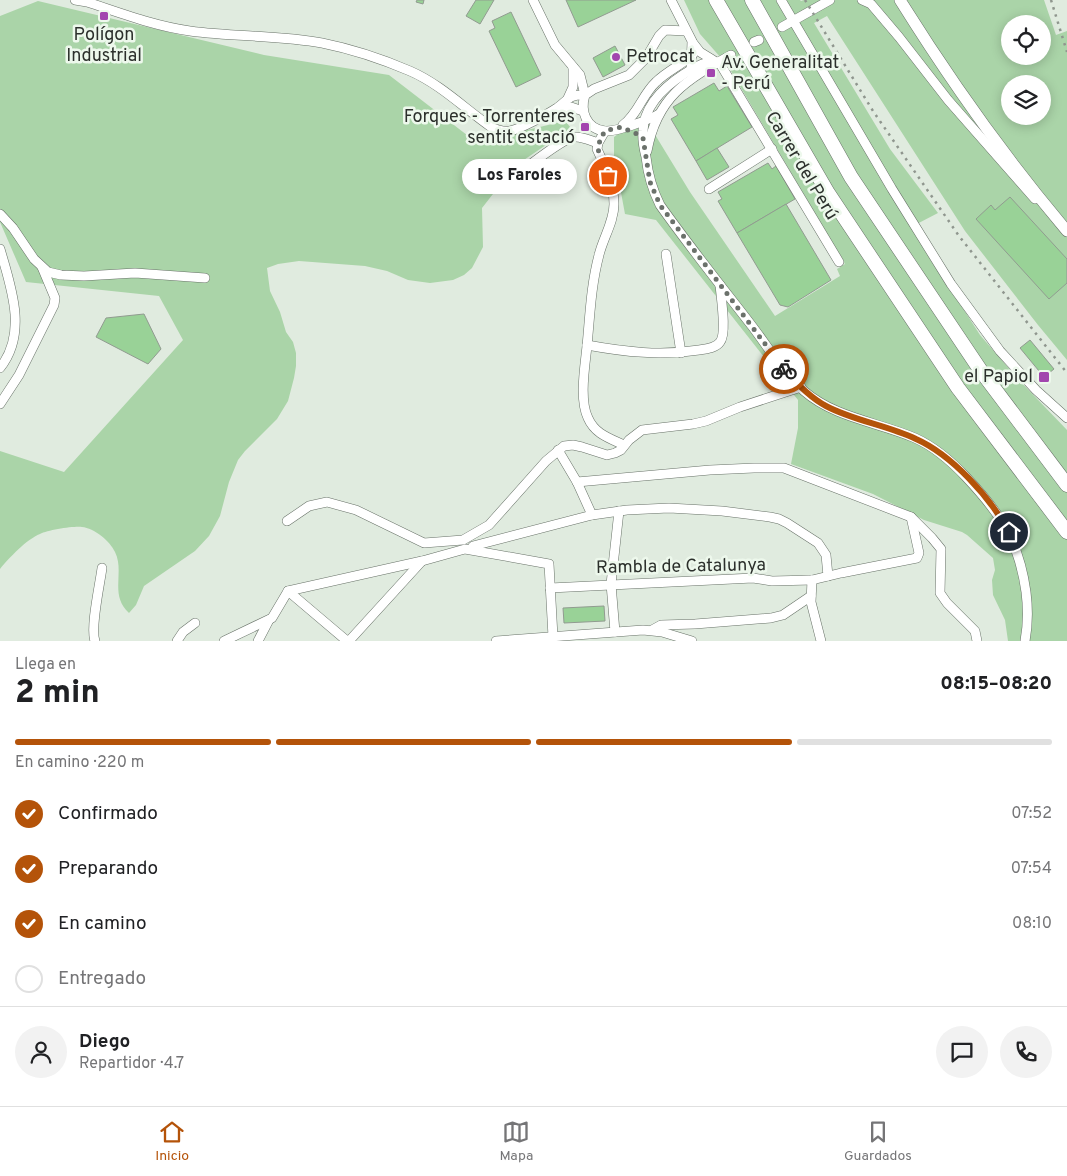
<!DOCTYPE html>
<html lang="es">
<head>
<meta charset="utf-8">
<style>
  body { margin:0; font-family:Overpass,sans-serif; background:#f2f2f2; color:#202124; height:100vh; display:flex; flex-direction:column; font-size:19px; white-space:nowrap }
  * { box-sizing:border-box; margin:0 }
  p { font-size:16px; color:#757577 }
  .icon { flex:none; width:28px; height:28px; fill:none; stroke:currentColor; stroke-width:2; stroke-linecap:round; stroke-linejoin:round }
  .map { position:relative; height:641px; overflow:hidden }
  .details { display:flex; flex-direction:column; background:#fff; flex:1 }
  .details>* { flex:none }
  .buttons { position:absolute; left:1001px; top:15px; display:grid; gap:10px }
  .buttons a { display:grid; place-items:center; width:50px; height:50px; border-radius:50%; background:#fff; box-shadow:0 2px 12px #0003; font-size:25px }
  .pin { position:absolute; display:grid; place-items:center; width:42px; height:42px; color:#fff; margin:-21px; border:2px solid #fff; border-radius:50%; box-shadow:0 1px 5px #0007 }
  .courier { position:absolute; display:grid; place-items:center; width:50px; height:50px; margin:-25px; border:4px solid #b45309; border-radius:50%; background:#fff; color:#222; box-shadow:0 1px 6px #0007 }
  .bubble { position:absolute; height:35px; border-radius:18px; background:#fff; box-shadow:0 2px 12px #0003; font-size:16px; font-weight:800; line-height:35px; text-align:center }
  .head em { font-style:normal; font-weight:800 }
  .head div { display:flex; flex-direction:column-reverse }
  .head { display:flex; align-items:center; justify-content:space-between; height:85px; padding:0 15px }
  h1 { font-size:32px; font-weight:800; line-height:38px }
  .bar { display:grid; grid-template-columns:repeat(4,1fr); gap:8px 5px; align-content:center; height:60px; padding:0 15px }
  .bar i { height:6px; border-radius:4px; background:#e0e0e0 }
  .bar .selected { background:#b45309 }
  .bar p { grid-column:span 4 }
  .line { display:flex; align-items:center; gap:12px; padding:0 15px; border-top:1px solid #e0e0e0 }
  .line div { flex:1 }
  .round { display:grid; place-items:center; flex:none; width:52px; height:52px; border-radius:26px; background:#f2f2f2 }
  ol { padding:0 15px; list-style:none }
  li { display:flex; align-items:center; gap:15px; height:55px }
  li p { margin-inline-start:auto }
  li .icon { padding:5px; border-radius:50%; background:#b45309; color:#fff; stroke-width:4 }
  li:last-child { color:#757577 }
  li i { width:28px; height:28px; border:2px solid #e0e0e0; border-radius:50% }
  .dock { display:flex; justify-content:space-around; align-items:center; height:70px; border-top:1px solid #e0e0e0; background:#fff; font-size:14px; color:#757577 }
  .dock a { display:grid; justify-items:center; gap:2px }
  .dock .selected { color:#b45309 }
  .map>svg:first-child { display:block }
  .green { fill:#aad4a8; fill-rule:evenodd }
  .building { fill:#99d297; stroke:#919b90 }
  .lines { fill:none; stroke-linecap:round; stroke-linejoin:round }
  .minor-casing { stroke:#687268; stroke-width:10 }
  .major-casing { stroke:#687268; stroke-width:12 }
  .highway-casing { stroke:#687268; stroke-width:15 }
  .minor { stroke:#fff; stroke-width:9 }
  .major { stroke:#fff; stroke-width:11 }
  .highway { stroke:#fff; stroke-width:14 }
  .rail { stroke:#8f968e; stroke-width:2.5; stroke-dasharray:2.5 5; stroke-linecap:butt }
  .done { stroke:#6b716b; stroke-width:5; stroke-dasharray:0 9 }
  .route { stroke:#b45309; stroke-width:6 }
  .poi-dot { fill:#a245ae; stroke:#edf8ec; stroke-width:2 }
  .labels { text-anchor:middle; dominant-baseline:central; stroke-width:5; stroke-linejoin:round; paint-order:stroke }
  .poi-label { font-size:18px; fill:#2c302c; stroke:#edf8ec; text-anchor:start }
  .street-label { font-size:18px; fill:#2c302c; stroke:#edf8ec }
</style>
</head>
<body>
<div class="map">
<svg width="1067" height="641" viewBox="0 0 1067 641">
  <rect width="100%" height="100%" fill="#e0ebdf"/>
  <g class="green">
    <path d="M684 0H800L801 1 804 0H1044L1056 35 1067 31V360L1038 325 965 231 827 16 814 23 890 149 938 213 911 227 980 335 1018 379 1067 430V641H1008L1005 620 993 595 992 580 995 570 993 558 967 535 962 532 924 520 873 494 791 464 798 428V400L656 220 625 214 614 155V137L643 115 690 192 775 316 840 276 837 269 845 264 728 66 700 34ZM1010 24H1042V56H1010ZM1010 84H1042V116H1010Z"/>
    <path d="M38 1 264 55 389 75 476 142 565 121 571 128 515 166 482 208 483 247 472 268 464 275 453 280 430 283 408 280 387 271 365 266 299 261 278 264 267 268 270 291 280 312 286 332 293 342 296 353V366L294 378 288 401 277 419 245 451 238 460 229 482 220 516 209 536 195 551 144 586 136 605 129 613C109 595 125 572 115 552 110 541 94 528 82 527 73 526 48 530 40 534 27 539 9 558 0 569V451L64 472 183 340 159 296 26 282 0 222V16Z"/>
  </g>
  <g class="building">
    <path d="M417 0H424L423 4 416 2Z"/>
    <path d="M476 0H494L480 24 466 16Z"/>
    <path d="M566 0H636L578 27Z"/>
    <path d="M511 12 541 75 516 87 489 31 495 28 492 21Z"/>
    <path d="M615 46 625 65 603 77 593 58Z"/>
    <path d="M714 83 719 91 727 86 752 127 696 161 671 119 678 115 673 107Z"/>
    <path d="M717 148 729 167 707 180 696 161Z"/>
    <path d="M768 163 772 169 776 166 795 199 737 233 718 201 722 199 718 192Z"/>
    <path d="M1010 197 1067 259V283L1049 299 976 219 991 205 995 210Z"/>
    <path d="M786 204 831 280 788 307 780 305 737 233Z"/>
    <path d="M144 314 161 349 148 364 96 337 106 318Z"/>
    <path d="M1030 340 1054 369 1044 377 1020 348Z"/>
    <path d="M604 606 605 621 564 623 563 608Z"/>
  </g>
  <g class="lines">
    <defs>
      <g id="minor">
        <path d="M75 0 87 2C121 13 154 26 190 31 234 37 279 35 322 43 352 49 382 59 410 71 440 84 464 108 491 127 497 130 503 132 510 131 520 129 548 114 557 108 568 100 569 94 585 95"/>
        <path d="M533 0 555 45 580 75 585 95"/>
        <path d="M671 0 692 41 691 73"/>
        <path d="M781 0 892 189 951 284 1000 351 1036 390 1067 418"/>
        <path d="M862 0 871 4 899 37 948 100 1035 199"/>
        <path d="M782 27 830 0"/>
        <path d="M754 42 759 40"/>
        <path d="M693 43 700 52 713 60"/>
        <path d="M719 62C707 59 694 68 684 74 664 87 644 105 643 131 642 140 644 149 646 157 648 175 652 189 660 205 689 246 721 286 752 326 768 347 783 372 804 391 835 418 878 422 915 438 935 447 951 461 966 477 1000 513 1019 541 1026 592 1028 608 1028 625 1025 641"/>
        <path d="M719 62 839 262"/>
        <path d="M568 98 573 87V67"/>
        <path d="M558 108 571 107 583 111"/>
        <path d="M659 114C649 120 616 132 605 131 586 129 580 111 585 95L594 89 629 75 646 58 659 36 665 30 686 31"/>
        <path d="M623 125C638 114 642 95 656 82 667 71 682 65 693 54"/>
        <path d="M605 131 598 143 597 149C605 166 614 185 614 204 614 222 603 238 599 255 591 285 590 315 587 346 585 366 579 400 588 418 595 434 609 438 624 445"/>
        <path d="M647 151C657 97 686 80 731 55"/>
        <path d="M505 184C517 175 561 139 574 137 582 136 591 141 598 143"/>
        <path d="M709 189 772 149"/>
        <path d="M0 214 13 228 34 259 48 272 61 275 84 276 135 273 205 278"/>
        <path d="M0 249C11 287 28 333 0 368"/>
        <path d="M666 254 681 353"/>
        <path d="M587 345C625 352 661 356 699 350 706 349 716 348 720 342 727 334 721 297 720 285"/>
        <path d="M0 404 19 375 54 305 55 298 42 267"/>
        <path d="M558 450 577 482 592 515"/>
        <path d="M577 482 710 470 754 468H784L911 517 932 538 941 549 940 593 947 603 975 631 977 641"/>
        <path d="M287 521 309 506 327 502 356 510 424 543 463 540 489 525 546 461 564 446 573 445 582 447 607 455 615 453 621 450 629 440 642 430 693 424 706 421 740 407 801 387"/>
        <path d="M471 549 473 546 592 515 627 510 669 508 722 511 770 517 779 519 787 523 818 543 826 555 828 576"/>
        <path d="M812 580 811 602 821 641"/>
        <path d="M550 588 753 578 772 581 812 580 841 573 917 558 919 553 911 517"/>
        <path d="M288 591 347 641"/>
        <path d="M652 630 661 625 695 624 771 618 783 615 811 596"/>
        <path d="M615 632 611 584 619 511"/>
        <path d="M95 641C90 628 100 584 102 568"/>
        <path d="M177 641 183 632 195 623"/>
        <path d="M224 641 272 618 288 591 422 561 465 549 549 564 553 637"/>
        <path d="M258 641 269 620"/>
        <path d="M349 641 422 561"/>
        <path d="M496 641 643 630 662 632 692 641"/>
      </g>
      <path id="major" d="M900 0C950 80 1006 159 1067 231"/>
      <g id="highway">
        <path d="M716 0 828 193 958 388 1067 532"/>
        <path d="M752 0 851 177 981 371 1067 485"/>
      </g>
    </defs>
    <use href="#minor" class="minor-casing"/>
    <use href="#major" class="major-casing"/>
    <use href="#highway" class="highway-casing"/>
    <use href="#minor" class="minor"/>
    <use href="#major" class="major"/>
    <use href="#highway" class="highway"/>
    <g class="rail">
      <path d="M805 0 873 111 959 236 1067 373"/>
      <path d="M1051 0 1067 52"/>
    </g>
  </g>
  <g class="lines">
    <path class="done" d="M608 176C601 155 592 152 605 131L621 127 635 133 643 138 650 182 660 205 784 369"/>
    <path class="route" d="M784 369C796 383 809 397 826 406 854 421 887 425 916 439 952 455 990 497 1009 532"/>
  </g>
  <g class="poi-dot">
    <rect x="99" y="11" width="10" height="10" rx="2.5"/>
    <circle cx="616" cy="57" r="5"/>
    <rect x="706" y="68" width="10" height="10" rx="2.5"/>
    <rect x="580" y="122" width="10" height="10" rx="2.5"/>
    <rect x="1038" y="371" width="12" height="12" rx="2.5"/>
  </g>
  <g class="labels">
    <g class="poi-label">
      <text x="104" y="35" text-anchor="middle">Polígon<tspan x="104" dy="21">Industrial</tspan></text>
      <text x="626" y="57">Petrocat</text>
      <text x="721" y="63">Av. Generalitat<tspan x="721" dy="21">- Perú</tspan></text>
      <text x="575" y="117" text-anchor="end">Forques - Torrenteres<tspan x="575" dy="21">sentit estació</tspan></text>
      <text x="1033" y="377" text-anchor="end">el Papiol</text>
    </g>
    <g class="street-label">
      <text transform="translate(801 166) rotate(59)">Carrer del Perú</text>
      <text transform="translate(681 567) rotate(-1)">Rambla de Catalunya</text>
    </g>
  </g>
</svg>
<div class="buttons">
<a><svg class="icon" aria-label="locate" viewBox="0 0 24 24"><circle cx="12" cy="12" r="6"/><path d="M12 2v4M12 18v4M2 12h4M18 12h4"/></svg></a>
<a><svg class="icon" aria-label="layers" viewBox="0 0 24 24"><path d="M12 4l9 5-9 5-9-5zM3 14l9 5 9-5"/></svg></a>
</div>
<div class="pin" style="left:608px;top:176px;background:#ea580c"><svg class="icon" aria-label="bag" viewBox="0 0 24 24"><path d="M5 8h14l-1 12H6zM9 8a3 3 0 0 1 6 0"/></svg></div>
<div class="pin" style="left:1009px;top:532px;background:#1f2937"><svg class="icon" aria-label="home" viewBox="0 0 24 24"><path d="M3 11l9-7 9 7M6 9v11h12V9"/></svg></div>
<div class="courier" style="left:784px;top:369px"><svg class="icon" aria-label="bike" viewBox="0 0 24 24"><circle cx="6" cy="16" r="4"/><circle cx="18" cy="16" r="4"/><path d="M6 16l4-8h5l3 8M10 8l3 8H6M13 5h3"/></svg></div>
<div class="bubble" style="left:462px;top:159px;width:115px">Los Faroles</div>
</div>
<section class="details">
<div class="head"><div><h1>2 min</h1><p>Llega en</p></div><em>08:15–08:20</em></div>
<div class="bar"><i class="selected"></i><i class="selected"></i><i class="selected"></i><i></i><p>En camino · 220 m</p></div>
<ol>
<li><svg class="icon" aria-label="check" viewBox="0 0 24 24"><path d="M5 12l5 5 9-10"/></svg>Confirmado<p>07:52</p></li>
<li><svg class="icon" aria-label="check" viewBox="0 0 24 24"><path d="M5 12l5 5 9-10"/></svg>Preparando<p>07:54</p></li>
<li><svg class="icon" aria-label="check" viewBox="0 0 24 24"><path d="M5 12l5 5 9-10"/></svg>En camino<p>08:10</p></li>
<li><i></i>Entregado</li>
</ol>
<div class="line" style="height:90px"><a class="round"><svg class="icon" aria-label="person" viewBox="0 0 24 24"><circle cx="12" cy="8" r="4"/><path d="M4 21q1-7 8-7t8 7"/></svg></a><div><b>Diego</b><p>Repartidor · 4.7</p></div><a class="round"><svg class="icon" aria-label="chat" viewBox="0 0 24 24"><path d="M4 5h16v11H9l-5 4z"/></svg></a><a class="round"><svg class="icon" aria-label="phone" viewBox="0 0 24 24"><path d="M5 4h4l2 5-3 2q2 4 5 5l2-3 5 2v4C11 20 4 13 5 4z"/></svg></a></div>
</section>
<nav class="dock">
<a class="selected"><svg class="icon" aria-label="home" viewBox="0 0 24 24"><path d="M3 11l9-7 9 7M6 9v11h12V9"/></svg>Inicio</a>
<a><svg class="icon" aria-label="map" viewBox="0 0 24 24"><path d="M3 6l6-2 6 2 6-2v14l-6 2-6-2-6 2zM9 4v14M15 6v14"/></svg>Mapa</a>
<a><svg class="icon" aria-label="saved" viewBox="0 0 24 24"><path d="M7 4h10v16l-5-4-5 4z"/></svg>Guardados</a>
</nav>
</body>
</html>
